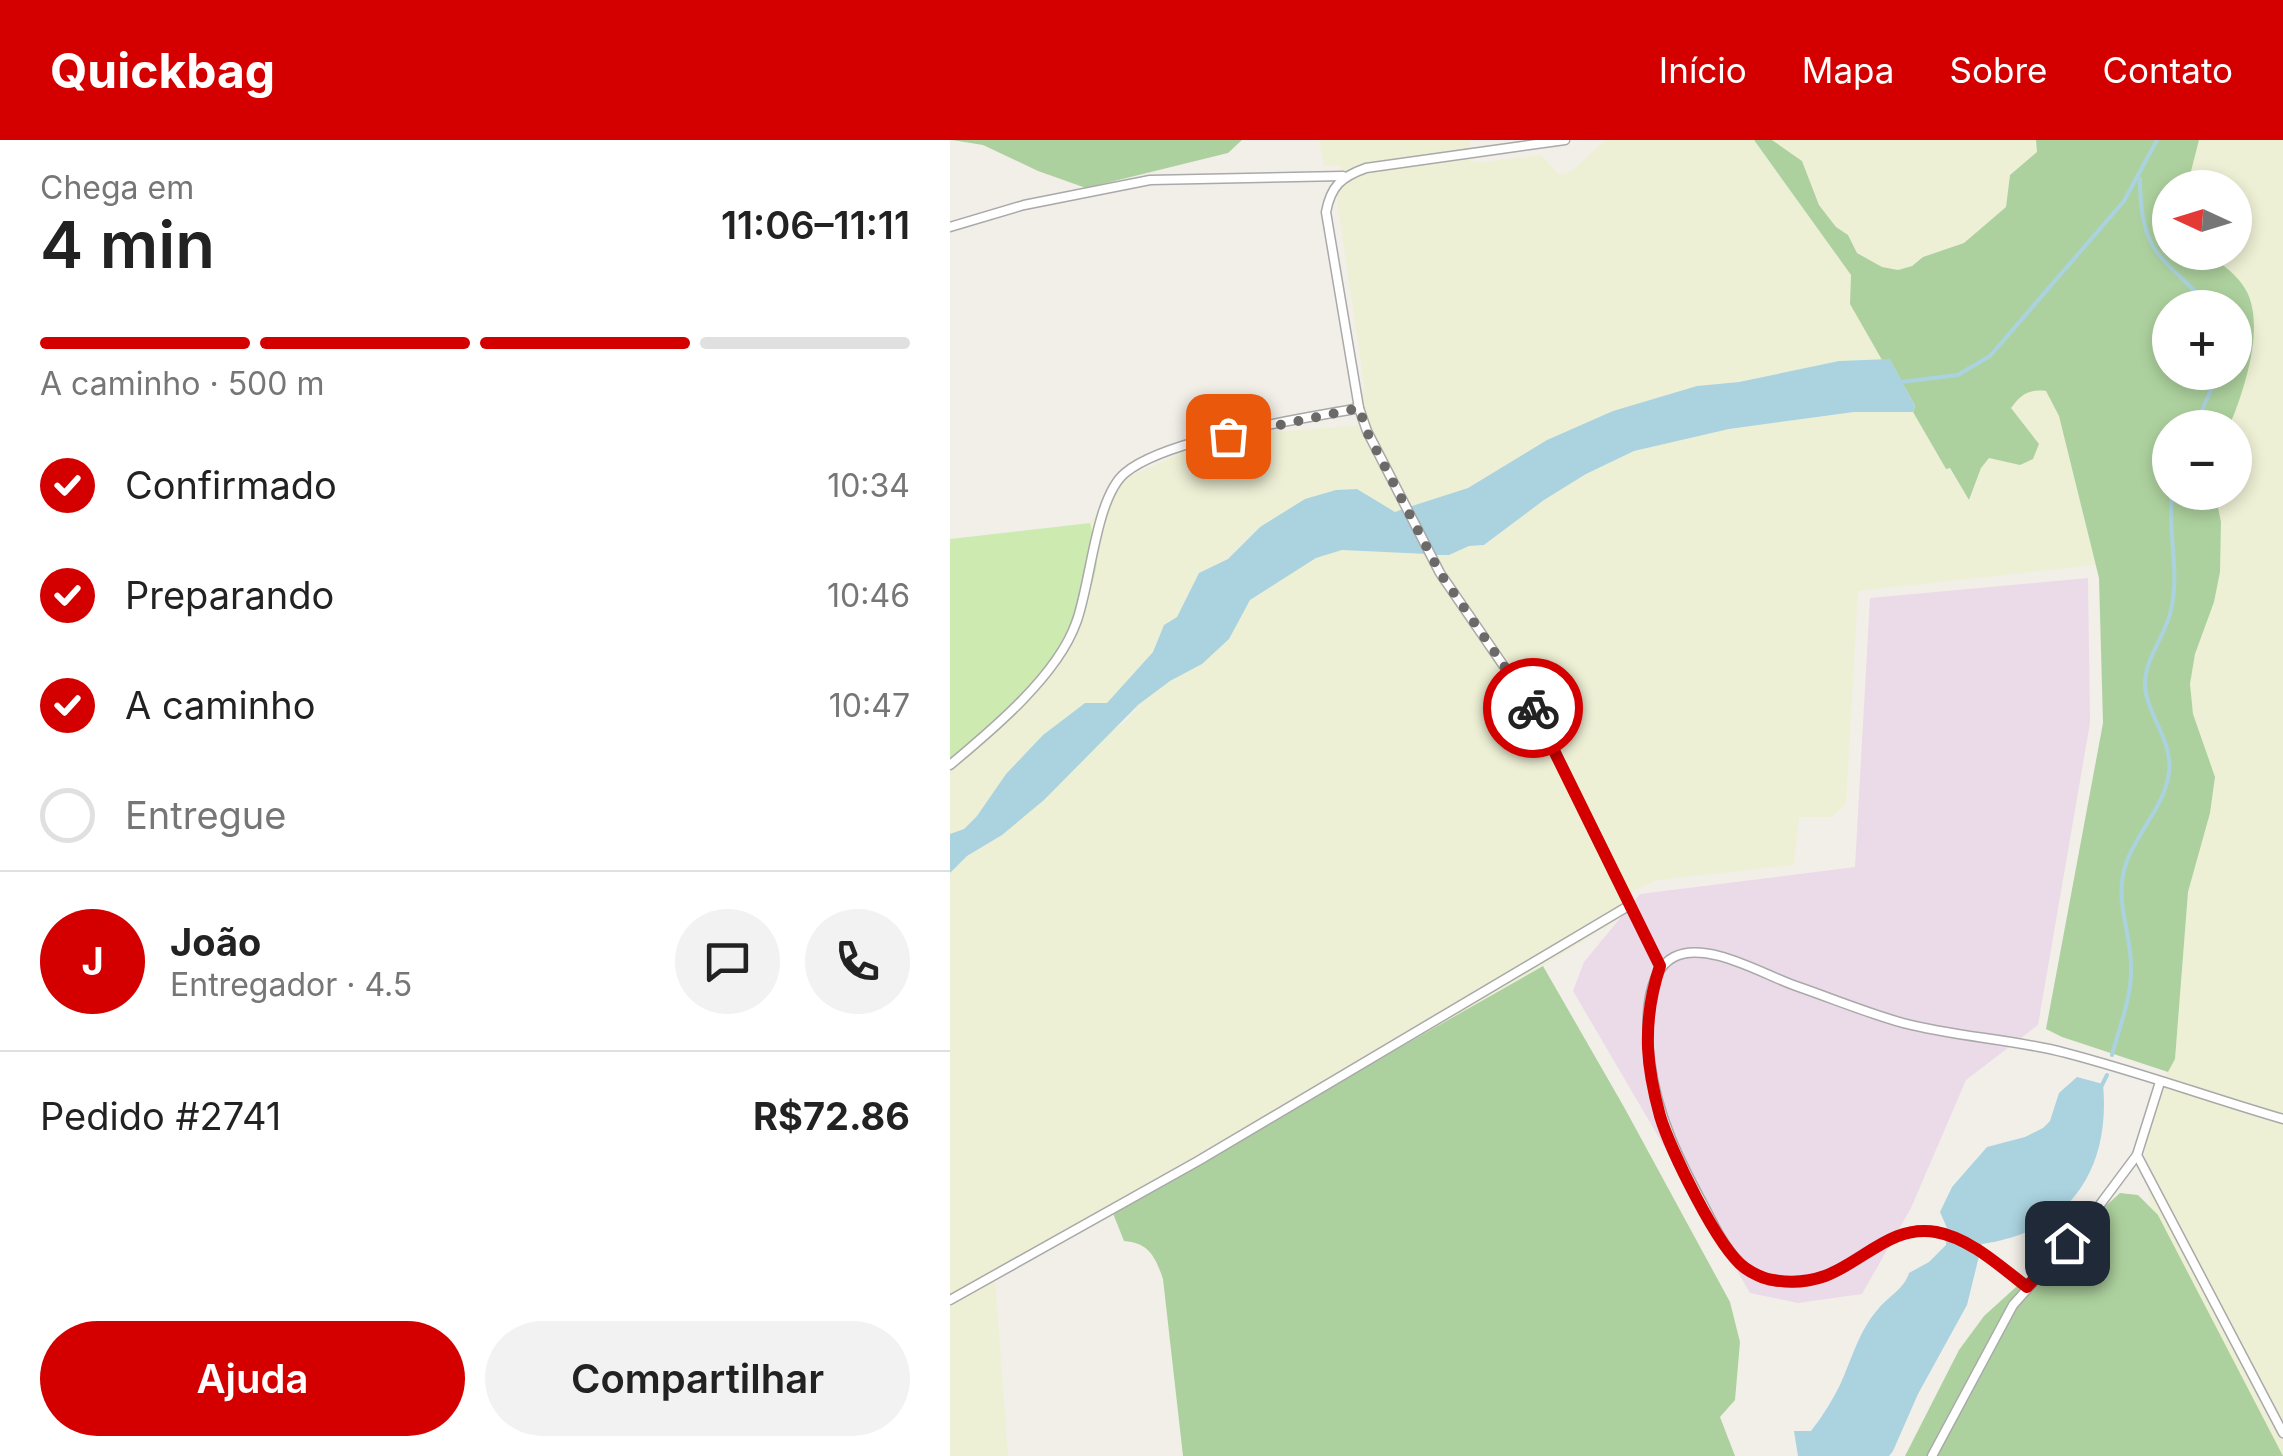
<!DOCTYPE html>
<html lang="pt">
<head>
<meta charset="utf-8">
<style>
  body { margin:0; font-family:Inter,sans-serif; background:#f2f2f2; color:#222; height:100vh; display:flex; flex-direction:column; font-size:38px; white-space:nowrap }
  * { box-sizing:border-box; margin:0 }
  p { font-size:32px; color:#767676 }
  .icon { flex:none; width:55px; height:55px; fill:none; stroke:currentColor; stroke-width:2; stroke-linecap:round; stroke-linejoin:round }
  .map { position:relative; flex:1; overflow:hidden }
  .panel { display:flex; flex-direction:column; background:#fff; width:950px }
  .panel>* { flex:none }
  .needle { width:65px; rotate:274deg }
  .controls { position:absolute; left:1202px; top:30px; display:grid; gap:20px }
  .controls a { display:grid; place-items:center; width:100px; height:100px; border-radius:50%; background:#fff; box-shadow:0 5px 15px #0003; font-size:50px }
  .pin { position:absolute; display:grid; place-items:center; width:85px; height:85px; color:#fff; margin:-42px; border-radius:20px; box-shadow:0 5px 15px #0006 }
  .courier { position:absolute; display:grid; place-items:center; width:100px; height:100px; margin:-50px; border:8px solid #d40000; border-radius:50%; background:#fff; color:#222; box-shadow:0 2px 12px #0007 }
  .overview em { font-style:normal; font-weight:600 }
  .overview div { display:flex; flex-direction:column-reverse }
  .overview { display:flex; align-items:center; justify-content:space-between; height:170px; padding:0 40px }
  h1 { font-size:65px; font-weight:600; line-height:75px }
  .bar { display:grid; grid-template-columns:repeat(4,1fr); gap:15px 10px; align-content:center; height:120px; padding:0 40px }
  .bar i { height:12px; border-radius:8px; background:#e0e0e0 }
  .bar .current { background:#d40000 }
  .bar p { grid-column:span 4 }
  .line { display:flex; align-items:center; gap:25px; padding:0 40px; border-top:2px solid #e0e0e0 }
  .line div { flex:1 }
  .round { display:grid; place-items:center; flex:none; width:105px; height:105px; border-radius:52px; background:#f2f2f2 }
  ol { padding:0 40px; list-style:none }
  li { display:flex; align-items:center; gap:30px; height:110px }
  li p { margin-inline-start:auto }
  li .icon { padding:10px; border-radius:50%; background:#d40000; color:#fff; stroke-width:4 }
  li:last-child { color:#767676 }
  li i { width:55px; height:55px; border:5px solid #e0e0e0; border-radius:50% }
  .action { display:flex; gap:20px; margin-top:auto; padding:20px 40px }
  .action a { flex:1; height:115px; border-radius:60px; background:#d40000; color:#fff; font-size:40px; font-weight:600; line-height:115px; text-align:center }
  .action a+a { background:#f2f2f2; color:#222 }
  header { display:flex; align-items:center; gap:60px; box-sizing:border-box; height:140px; padding:0 50px; background:#d40000; color:#fff }
  header strong { font-size:48px }
  nav { display:flex; gap:55px; margin-inline-start:auto; font-size:35px }
  main { display:flex; flex:1; min-height:0 }
  .map>svg:first-child { display:block }
  .industrial { fill:#ebdbe8 }
  .farmland { fill:#eef0d5 }
  .grass { fill:#cdebb0 }
  .forest { fill:#add19e; fill-rule:evenodd }
  .water { fill:#aad3df }
  .lines { fill:none; stroke-linecap:round; stroke-linejoin:round }
  .stream { stroke:#aad3df; stroke-width:4 }
  .service-casing { stroke:#a9a9a9; stroke-width:11 }
  .service { stroke:#fff; stroke-width:8 }
  .done { stroke:#6b6a68; stroke-width:10; stroke-dasharray:0 18 }
  .route { stroke:#d40000; stroke-width:12 }
</style>
</head>
<body>
<header>
<strong>Quickbag</strong>
<nav><a>Início</a><a>Mapa</a><a>Sobre</a><a>Contato</a></nav>
</header>
<main>
<section class="panel">
<div class="overview"><div><h1>4 min</h1><p>Chega em</p></div><em>11:06–11:11</em></div>
<div class="bar"><i class="current"></i><i class="current"></i><i class="current"></i><i></i><p>A caminho · 500 m</p></div>
<ol>
<li><svg class="icon" aria-label="check" viewBox="0 0 24 24"><path d="M5 12l5 5 9-10"/></svg>Confirmado<p>10:34</p></li>
<li><svg class="icon" aria-label="check" viewBox="0 0 24 24"><path d="M5 12l5 5 9-10"/></svg>Preparando<p>10:46</p></li>
<li><svg class="icon" aria-label="check" viewBox="0 0 24 24"><path d="M5 12l5 5 9-10"/></svg>A caminho<p>10:47</p></li>
<li><i></i>Entregue</li>
</ol>
<div class="line" style="height:180px"><b class="round" style="background:#d40000;color:#fff">J</b><div><b>João</b><p>Entregador · 4.5</p></div><a class="round"><svg class="icon" aria-label="chat" viewBox="0 0 24 24"><path d="M4 5h16v11H9l-5 4z"/></svg></a><a class="round"><svg class="icon" aria-label="phone" viewBox="0 0 24 24"><path d="M5 4h4l2 5-3 2q2 4 5 5l2-3 5 2v4C11 20 4 13 5 4z"/></svg></a></div>
<div class="line" style="height:130px"><div>Pedido #2741</div><b>R$72.86</b></div>
<div class="action"><a>Ajuda</a><a>Compartilhar</a></div>
</section>
<div class="map">
<svg width="1333" height="1316" viewBox="0 0 1333 1316">
  <rect width="100%" height="100%" fill="#f2efe9"/>
  <path class="industrial" d="M1138 438 1140 583 1088 885 1016 940 961 1068 912 1154 848 1163 800 1153 623 851 634 822 690 754 905 727 920 458Z"/>
  <g class="farmland">
    <path d="M369 0H520L521 23 591 15 609 34 622 31 655 0H804L901 135 900 164 932 220 889 221 789 242 747 246 663 271 597 300 518 348 483 361 445 372 407 349 309 387 278 419 249 433 227 477 214 485 203 512 157 563H135L93 595 56 634 27 676 14 689 0 694V625L147 425 139 383 170 341 239 309 325 292 409 285 405 252 415 250 385 46 391 26H374Z"/>
    <path d="M822 0H1086L1088 12 1060 34 1056 67 1015 103 973 117 962 126 948 130 932 127 907 113 898 95 886 87 869 65 852 21Z"/>
    <path d="M1249 0H1333V1316L1208 1075 1200 1066 1195 1021 1196 983 1203 957 1225 919 1238 752 1260 673 1265 637 1243 574 1240 544 1245 514 1252 496 1271 382 1265 353 1285 352V288L1279 287 1304 207 1282 134 1256 113 1285 112V48L1237 47Z"/>
    <path d="M1082 249 1096 251 1109 276 1146 425 908 451 896 664 882 677H849L844 725 708 740 681 752 669 779 593 826 45 1139 58 1316H0V733L17 716 52 695 155 595 176 581 188 566 220 541 252 524 300 460 366 418 392 410 499 415 519 406 535 405 594 360 636 334 684 311 779 289 904 272H963L995 328H999L1020 361 1031 328 1039 318 1053 320 1066 277 1060 268 1068 258Z"/>
  </g>
  <path class="grass" d="M140 383C143 397 149 415 146 429 128 508 70 586 0 625V399Z"/>
  <g class="forest">
    <path d="M2 0H292L278 13 136 48 88 31 33 5Z"/>
    <path d="M804 0H822L852 21 869 65 886 87 898 95 907 113 932 127 948 130 962 126 973 117 1014 103 1056 67 1060 35 1087 12 1086 0H1249L1237 47 1220 48V112L1256 113C1268 122 1283 131 1292 144 1319 179 1294 251 1279 287L1220 288V352L1265 353 1271 382 1270 432 1264 462 1245 514 1240 544 1243 574 1265 637 1260 673 1238 752 1225 919 1218 932 1112 897 1096 889 1153 583 1149 438 1109 276 1096 251C1079 249 1071 254 1061 268L1089 304 1083 319 1070 325 1039 318 1031 328 1019 360 1000 328 996 329 963 272 965 266 940 220H932L900 164 901 135ZM1220 168H1285V232H1220Z"/>
    <path d="M593 826 674 967 780 1162 790 1202 785 1260 770 1277 785 1316H233L213 1139C205 1116 199 1103 174 1101L162 1071Z"/>
    <path d="M1170 1053 1188 1055 1208 1075 1333 1316H955L1009 1210 1034 1176Z"/>
  </g>
  <g class="water">
    <path d="M940 219 965 266 963 272H904L779 289 684 311 636 334 594 360 534 405 519 406 499 415H483L459 367 518 348 597 300 663 271 747 246 789 242 889 221Z"/>
    <path d="M407 349 445 372 453 369 477 414 392 410 366 418 300 460 279 499 252 524 220 541 188 565 94 660 52 695 17 716 0 733V694L14 689 27 676 56 634 93 595 135 563H157L203 512 214 485 227 477 249 433 278 419 310 387 355 359 386 350Z"/>
    <path d="M1127 937 1153 944C1161 1030 1119 1092 1032 1104L1017 1165 968 1254 943 1311 939 1316H848L844 1291H861C872 1277 882 1261 890 1245 902 1219 909 1190 929 1168 939 1156 954 1149 959 1133L979 1122 996 1105 997 1088 990 1072 1002 1047 1037 1007 1075 997 1093 988 1100 981 1109 953Z"/>
  </g>
  <g class="lines">
    <g class="stream">
      <path d="M1190 39C1190 117 1214 116 1261 168"/>
      <path d="M951 242 1008 235 1040 216 1174 61 1207 0"/>
      <path d="M1244 288 1269 232"/>
      <path d="M1162 915C1170 885 1182 857 1181 826 1181 795 1167 767 1173 735 1180 698 1215 669 1219 632 1223 600 1197 576 1195 545 1194 521 1214 497 1220 474 1231 435 1217 392 1222 352"/>
      <path d="M1151 947 1157 935"/>
    </g>
    <defs>
      <g id="service">
        <path d="M615 0 416 28C391 37 381 46 376 72L409 268 417 291 490 433 586 573 710 826"/>
        <path d="M0 87 74 65 200 40 393 36"/>
        <path d="M0 625C42 590 107 536 126 483 141 444 145 358 175 333 216 298 353 279 409 268"/>
        <path d="M1187 1015 1333 1293"/>
        <path d="M1077 1147C1051 1127 1021 1099 987 1092 944 1083 913 1120 877 1135 852 1146 812 1145 792 1125 776 1110 765 1088 755 1068 729 1020 707 976 700 921 696 891 693 833 724 817 757 800 814 835 846 846 881 858 917 873 953 883 1006 897 1063 899 1116 913 1189 932 1261 958 1333 979"/>
        <path d="M0 1160 248 1021 680 765"/>
        <path d="M982 1316 1063 1165 1137 1082 1187 1015 1210 942"/>
      </g>
    </defs>
    <use href="#service" class="service-casing"/>
    <use href="#service" class="service"/>
  </g>
  <g class="lines">
    <path class="done" d="M278 296 409 268 417 292 490 433 583 568"/>
    <path class="route" d="M583 568 710 826C701 853 697 880 698 908 699 931 704 954 710 976 720 1009 768 1109 795 1128 802 1133 814 1139 823 1140 840 1143 858 1142 875 1136 913 1122 942 1084 986 1092 1020 1098 1051 1127 1077 1147L1117 1103"/>
  </g>
</svg>
<div class="controls">
<a><svg class="needle" viewBox="-14 -14 28 28"><path d="M0-13l5 13h-10z" fill="#e53935"/><path d="M0 13l5-13h-10z" fill="#767676"/></svg></a>
<a>+</a>
<a>−</a>
</div>
<div class="pin" style="left:278px;top:296px;background:#ea580c"><svg class="icon" aria-label="bag" viewBox="0 0 24 24"><path d="M5 8h14l-1 12H6zM9 8a3 3 0 0 1 6 0"/></svg></div>
<div class="pin" style="left:1117px;top:1103px;background:#1f2937"><svg class="icon" aria-label="home" viewBox="0 0 24 24"><path d="M3 11l9-7 9 7M6 9v11h12V9"/></svg></div>
<div class="courier" style="left:583px;top:568px"><svg class="icon" aria-label="bike" viewBox="0 0 24 24"><circle cx="6" cy="16" r="4"/><circle cx="18" cy="16" r="4"/><path d="M6 16l4-8h5l3 8M10 8l3 8H6M13 5h3"/></svg></div>
</div>
</main>
</body>
</html>
